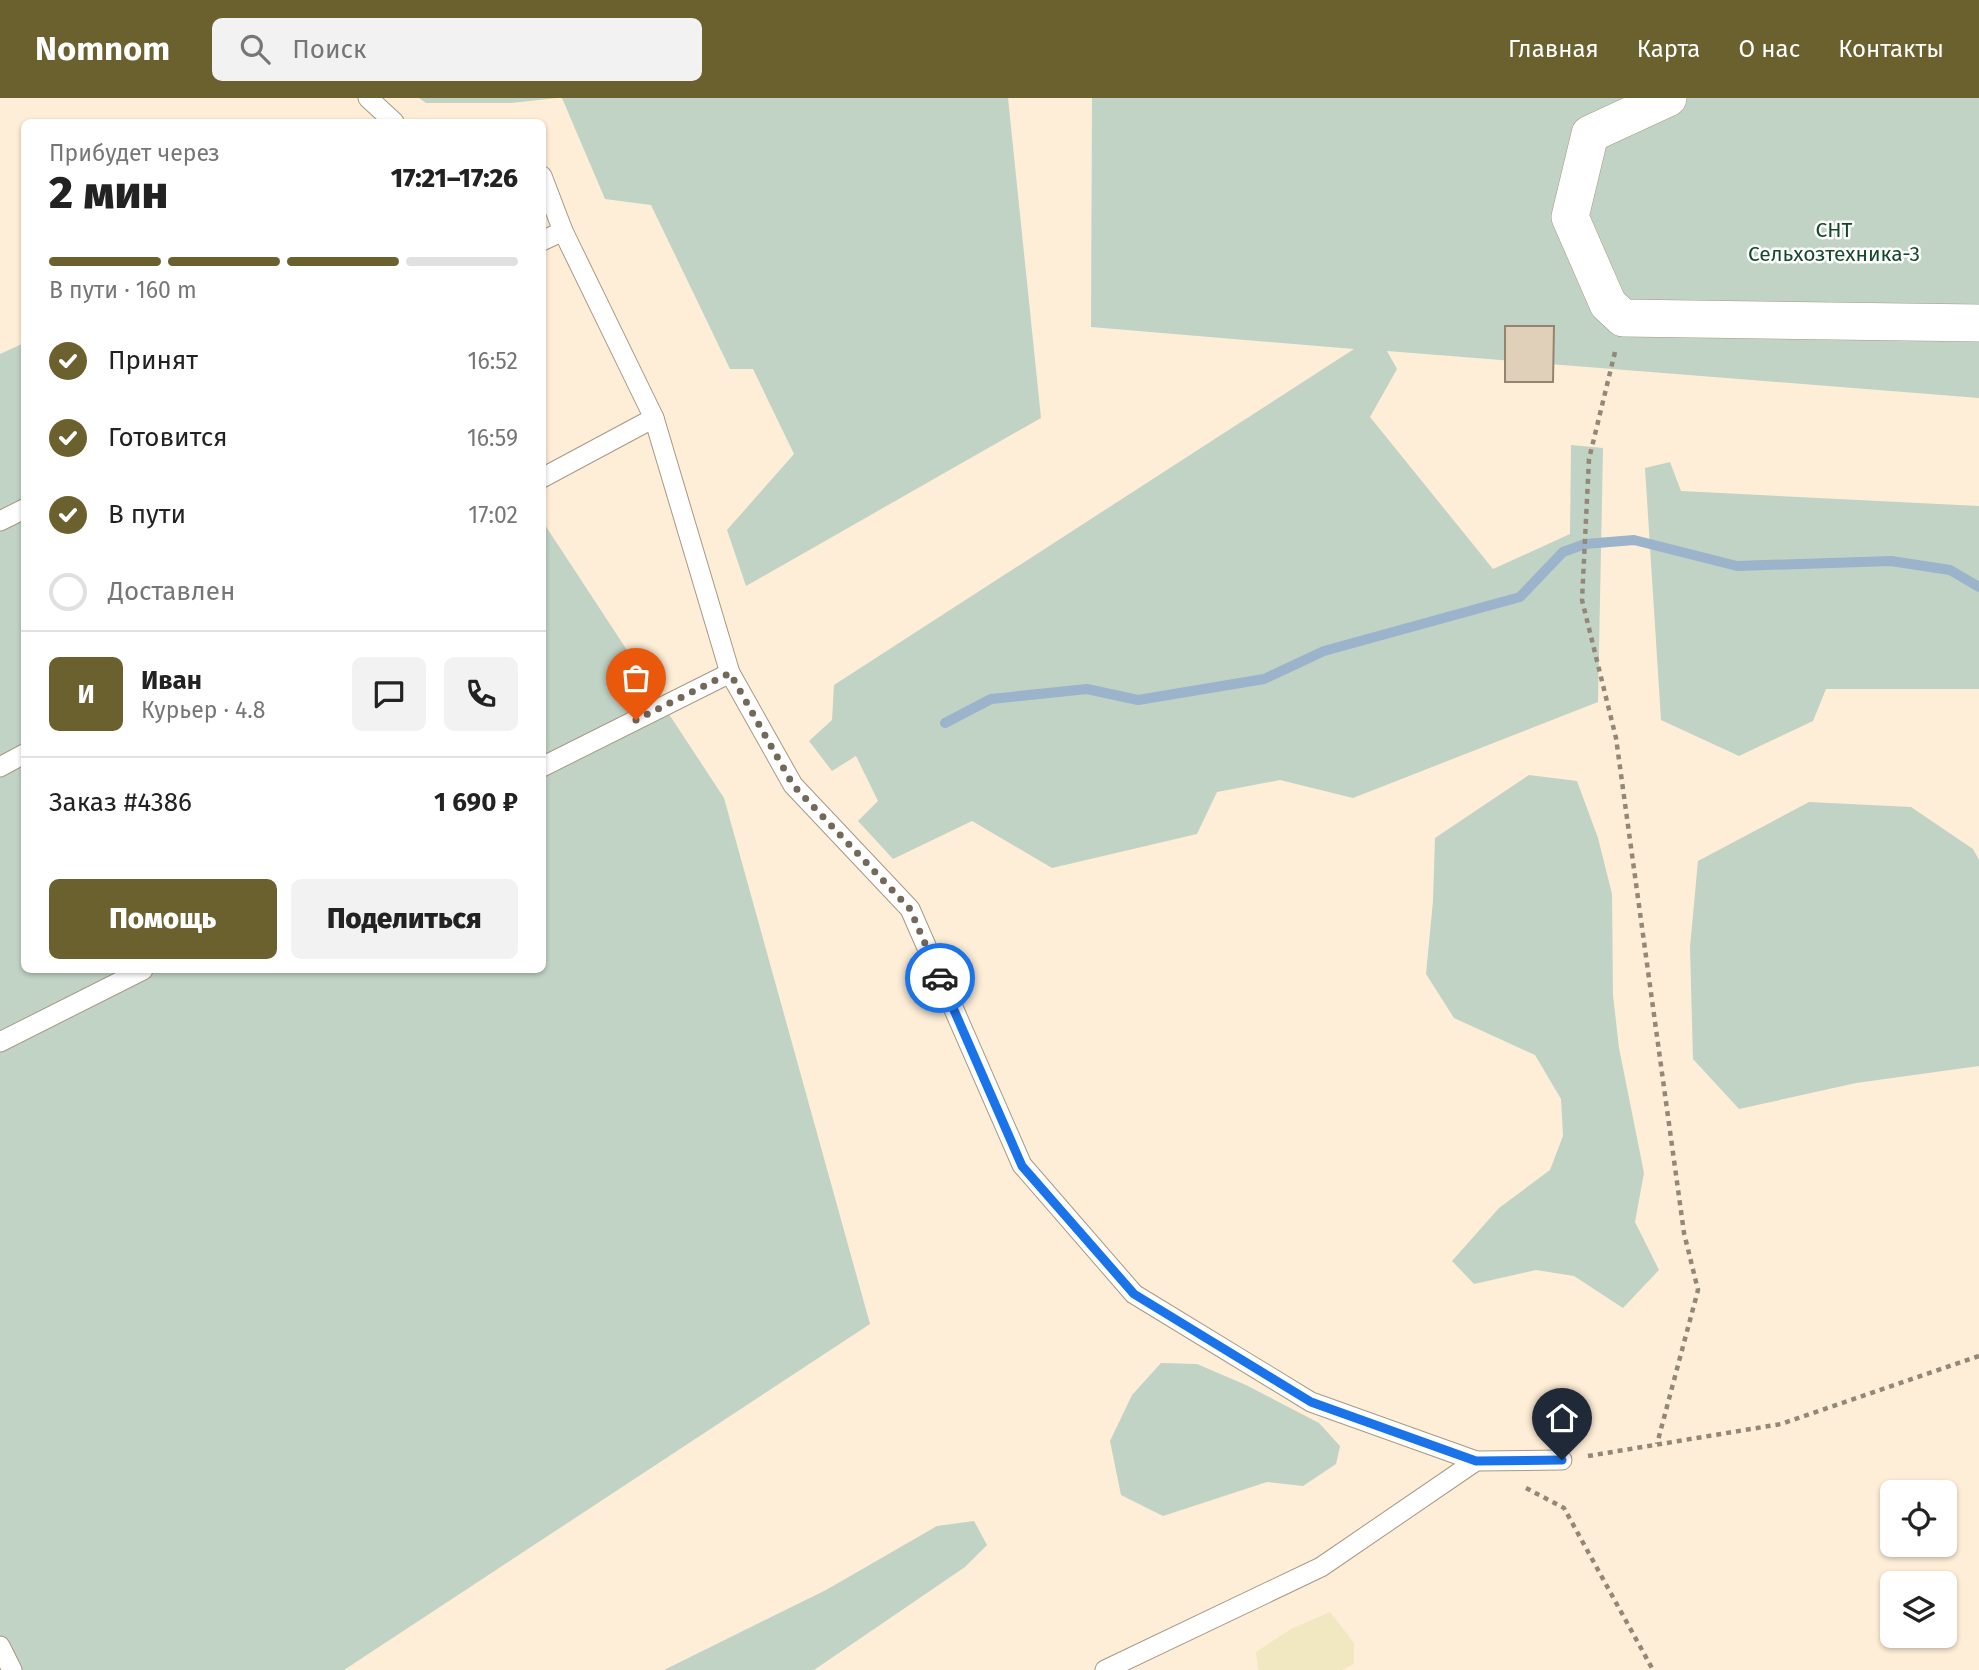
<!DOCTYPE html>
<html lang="ru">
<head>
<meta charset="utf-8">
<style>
  body { margin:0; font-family:"Fira Sans",sans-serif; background:#f2f2f2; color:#222; height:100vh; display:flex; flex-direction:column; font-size:26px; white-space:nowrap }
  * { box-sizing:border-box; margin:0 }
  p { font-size:23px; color:#767676 }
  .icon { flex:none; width:38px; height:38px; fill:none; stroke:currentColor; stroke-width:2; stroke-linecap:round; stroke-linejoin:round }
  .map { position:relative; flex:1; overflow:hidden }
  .details { position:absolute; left:21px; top:21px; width:525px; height:854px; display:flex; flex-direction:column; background:#fff; border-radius:10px; box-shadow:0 2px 5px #0004 }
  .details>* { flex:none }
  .buttons { position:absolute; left:1880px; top:1382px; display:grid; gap:14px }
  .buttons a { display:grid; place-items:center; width:77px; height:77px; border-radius:10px; background:#fff; box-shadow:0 2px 5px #0004; font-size:35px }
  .pin { position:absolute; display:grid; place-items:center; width:60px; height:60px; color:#fff; margin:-72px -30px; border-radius:50% 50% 50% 0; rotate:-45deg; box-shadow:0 0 7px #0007 }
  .pin .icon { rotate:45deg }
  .courier { position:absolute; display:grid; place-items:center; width:70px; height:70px; margin:-35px; border:5px solid #1a73e8; border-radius:50%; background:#fff; color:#222; box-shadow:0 2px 9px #0007 }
  .head em { font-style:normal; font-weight:800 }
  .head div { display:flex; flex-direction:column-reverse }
  .head { display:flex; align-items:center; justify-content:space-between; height:119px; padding:0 28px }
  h1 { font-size:46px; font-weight:800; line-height:52px }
  .bar { display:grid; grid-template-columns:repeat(4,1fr); gap:10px 7px; align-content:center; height:84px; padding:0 28px }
  .bar i { height:9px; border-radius:5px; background:#e0e0e0 }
  .bar .current { background:#6a612e }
  .bar p { grid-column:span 4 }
  .line { display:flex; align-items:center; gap:18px; padding:0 28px; border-top:2px solid #e0e0e0 }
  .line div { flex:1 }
  .round { display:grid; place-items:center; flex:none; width:74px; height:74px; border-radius:10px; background:#f2f2f2 }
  ol { padding:0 28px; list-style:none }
  li { display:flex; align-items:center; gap:21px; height:77px }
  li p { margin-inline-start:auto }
  li .icon { padding:7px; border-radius:50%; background:#6a612e; color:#fff; stroke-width:4 }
  li:last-child { color:#767676 }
  li i { width:38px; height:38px; border:4px solid #e0e0e0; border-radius:50% }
  .action { display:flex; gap:14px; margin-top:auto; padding:14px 28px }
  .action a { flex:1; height:80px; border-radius:10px; background:#6a612e; color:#fff; font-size:28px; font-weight:800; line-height:80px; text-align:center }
  .action a+a { background:#f2f2f2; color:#222 }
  header { display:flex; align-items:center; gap:42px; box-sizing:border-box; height:98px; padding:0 35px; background:#6a612e; color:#fff }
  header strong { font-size:33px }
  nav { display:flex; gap:38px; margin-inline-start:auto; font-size:24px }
  .search { width:490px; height:63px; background:#f2f2f2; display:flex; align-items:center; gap:18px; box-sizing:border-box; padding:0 24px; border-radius:10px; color:#767676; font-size:26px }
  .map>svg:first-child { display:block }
  .green { fill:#c0d3c5 }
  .sand { fill:#f1e7c1 }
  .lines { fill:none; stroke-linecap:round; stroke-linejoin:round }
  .stream { stroke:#9bb3cb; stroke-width:10 }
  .building { fill:#e0d0ba; stroke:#92846f; stroke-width:2 }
  .service-casing { stroke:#a79984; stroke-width:21 }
  .minor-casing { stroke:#a79984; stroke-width:38 }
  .path { stroke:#938878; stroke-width:4.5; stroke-dasharray:5 5; stroke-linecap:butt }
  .service { stroke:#fff; stroke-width:19 }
  .minor { stroke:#fff; stroke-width:37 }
  .done { stroke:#72695b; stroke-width:7; stroke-dasharray:0 12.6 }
  .route { stroke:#1a73e8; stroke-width:9 }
  .labels { text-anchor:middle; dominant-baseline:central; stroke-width:5; stroke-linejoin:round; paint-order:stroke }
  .park-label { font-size:21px; fill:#164729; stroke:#fdfdfd }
</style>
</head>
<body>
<header>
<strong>Nomnom</strong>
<div class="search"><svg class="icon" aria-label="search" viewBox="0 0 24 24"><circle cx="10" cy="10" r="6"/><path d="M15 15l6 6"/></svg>Поиск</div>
<nav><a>Главная</a><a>Карта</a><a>О нас</a><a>Контакты</a></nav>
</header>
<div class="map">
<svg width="1979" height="1572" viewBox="0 0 1979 1572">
  <rect width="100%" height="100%" fill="#feeed7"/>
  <g class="green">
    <path d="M419 0H557L511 5H426Z"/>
    <path d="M562 0H1008L1041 320 746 488 727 432 794 356 753 271H730L651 107 605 101Z"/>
    <path d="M1092 0H1979V300L1387 253 1397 271 1370 319 1493 471 1570 436 1571 347 1603 350 1598 604 1353 700 1280 682 1217 694 1197 736 1052 770 972 723 893 761 858 723 878 703 856 658 832 673 809 643 832 622 834 587 1354 251 1091 229Z"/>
    <path d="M24 245V872H542L543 424 724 700 870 1226 344 1572H0V256Z"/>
    <path d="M1670 364 1681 393 1979 408V591H1826L1813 623 1739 658 1661 622 1645 370Z"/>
    <path d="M1529 677 1577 683 1598 740 1612 796 1613 897 1619 950 1644 1075 1635 1124 1659 1172 1623 1210 1574 1178 1536 1172 1474 1186 1452 1163 1499 1110 1550 1072 1563 1038 1561 1001 1535 957 1454 920 1426 876 1433 803 1435 740Z"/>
    <path d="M1809 704 1911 709 1973 751 1979 762V968L1856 985 1739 1011 1693 961 1690 849 1698 763Z"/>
    <path d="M1161 1265 1197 1266 1246 1287 1319 1325 1340 1348 1336 1366 1303 1388 1267 1384 1163 1418 1121 1397 1110 1343 1132 1297Z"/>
    <path d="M974 1423 987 1447 965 1469 814 1572H664L826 1492 937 1428Z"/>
  </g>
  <path class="sand" d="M1330 1514 1354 1545V1566L1342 1572H1258L1256 1554 1291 1531Z"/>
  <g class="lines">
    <path class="stream" d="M945 625 991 601 1087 591 1138 602 1264 581 1324 553 1520 499 1563 454 1585 446 1634 442 1737 468 1891 463 1950 472 1979 489"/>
  </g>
  <path class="building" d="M1505 228H1554L1553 284H1505Z"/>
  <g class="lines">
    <defs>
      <g id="service">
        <path d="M368 0 394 24"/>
        <path d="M542 78 563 133 654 320 730 575 793 687 910 811 1022 1067 1134 1196 1311 1304 1476 1363"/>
        <path d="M542 143 563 133"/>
        <path d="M542 380 654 320"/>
        <path d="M0 423 24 411"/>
        <path d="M0 669 24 656"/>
        <path d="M542 669 730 575"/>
        <path d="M0 944 143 872"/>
        <path d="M0 1548 12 1572"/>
        <path d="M1105 1572 1321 1469 1476 1363 1562 1362"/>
      </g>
      <path id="minor" d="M1668 0 1590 36 1570 119 1608 206 1623 220 1979 225"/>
    </defs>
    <use href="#service" class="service-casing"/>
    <use href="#minor" class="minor-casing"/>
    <g class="path">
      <path d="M1615 254 1589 361 1582 502 1616 640 1684 1135 1698 1192 1657 1346"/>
      <path d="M1588 1358 1781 1326 1979 1258"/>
      <path d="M1526 1390 1564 1410 1653 1572"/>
    </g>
    <use href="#service" class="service"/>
    <use href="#minor" class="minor"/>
  </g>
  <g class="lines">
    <path class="done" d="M636 622 730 575 793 687 910 811 940 880"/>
    <path class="route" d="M940 880 1022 1068 1134 1196 1311 1304 1476 1363 1562 1362"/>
  </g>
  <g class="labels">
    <g class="park-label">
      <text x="1834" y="132">СНТ<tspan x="1834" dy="24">Сельхозтехника-3</tspan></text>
    </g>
  </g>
</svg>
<div class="buttons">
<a><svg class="icon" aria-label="locate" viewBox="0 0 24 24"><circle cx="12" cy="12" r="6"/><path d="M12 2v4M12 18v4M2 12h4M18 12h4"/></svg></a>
<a><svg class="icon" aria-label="layers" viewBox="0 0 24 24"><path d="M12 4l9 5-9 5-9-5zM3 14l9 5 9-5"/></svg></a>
</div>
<div class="pin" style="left:636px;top:622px;background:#ea580c"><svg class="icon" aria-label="bag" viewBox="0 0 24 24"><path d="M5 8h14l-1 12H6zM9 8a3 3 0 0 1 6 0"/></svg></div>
<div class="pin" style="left:1562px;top:1362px;background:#1f2937"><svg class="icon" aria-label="home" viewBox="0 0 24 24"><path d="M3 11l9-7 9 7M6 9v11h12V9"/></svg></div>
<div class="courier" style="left:940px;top:880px"><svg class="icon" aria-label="car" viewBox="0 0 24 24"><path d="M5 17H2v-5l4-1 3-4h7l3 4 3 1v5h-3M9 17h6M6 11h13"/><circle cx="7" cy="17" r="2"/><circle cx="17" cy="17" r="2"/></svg></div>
<section class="details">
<div class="head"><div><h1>2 мин</h1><p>Прибудет через</p></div><em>17:21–17:26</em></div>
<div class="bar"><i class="current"></i><i class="current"></i><i class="current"></i><i></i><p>В пути · 160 m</p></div>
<ol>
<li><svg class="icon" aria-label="check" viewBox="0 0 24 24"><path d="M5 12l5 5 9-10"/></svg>Принят<p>16:52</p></li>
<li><svg class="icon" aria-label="check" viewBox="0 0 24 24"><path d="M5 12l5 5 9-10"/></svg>Готовится<p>16:59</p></li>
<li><svg class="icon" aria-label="check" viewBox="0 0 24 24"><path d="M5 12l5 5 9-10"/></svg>В пути<p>17:02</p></li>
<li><i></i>Доставлен</li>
</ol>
<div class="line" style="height:126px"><b class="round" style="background:#6a612e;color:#fff">И</b><div><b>Иван</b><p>Курьер · 4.8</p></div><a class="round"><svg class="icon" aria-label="chat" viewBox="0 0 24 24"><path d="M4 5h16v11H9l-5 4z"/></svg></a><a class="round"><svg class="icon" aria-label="phone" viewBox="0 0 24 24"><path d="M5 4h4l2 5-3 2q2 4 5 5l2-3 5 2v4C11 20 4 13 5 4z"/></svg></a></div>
<div class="line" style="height:91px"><div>Заказ #4386</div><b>1 690 ₽</b></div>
<div class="action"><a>Помощь</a><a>Поделиться</a></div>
</section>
</div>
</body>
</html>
